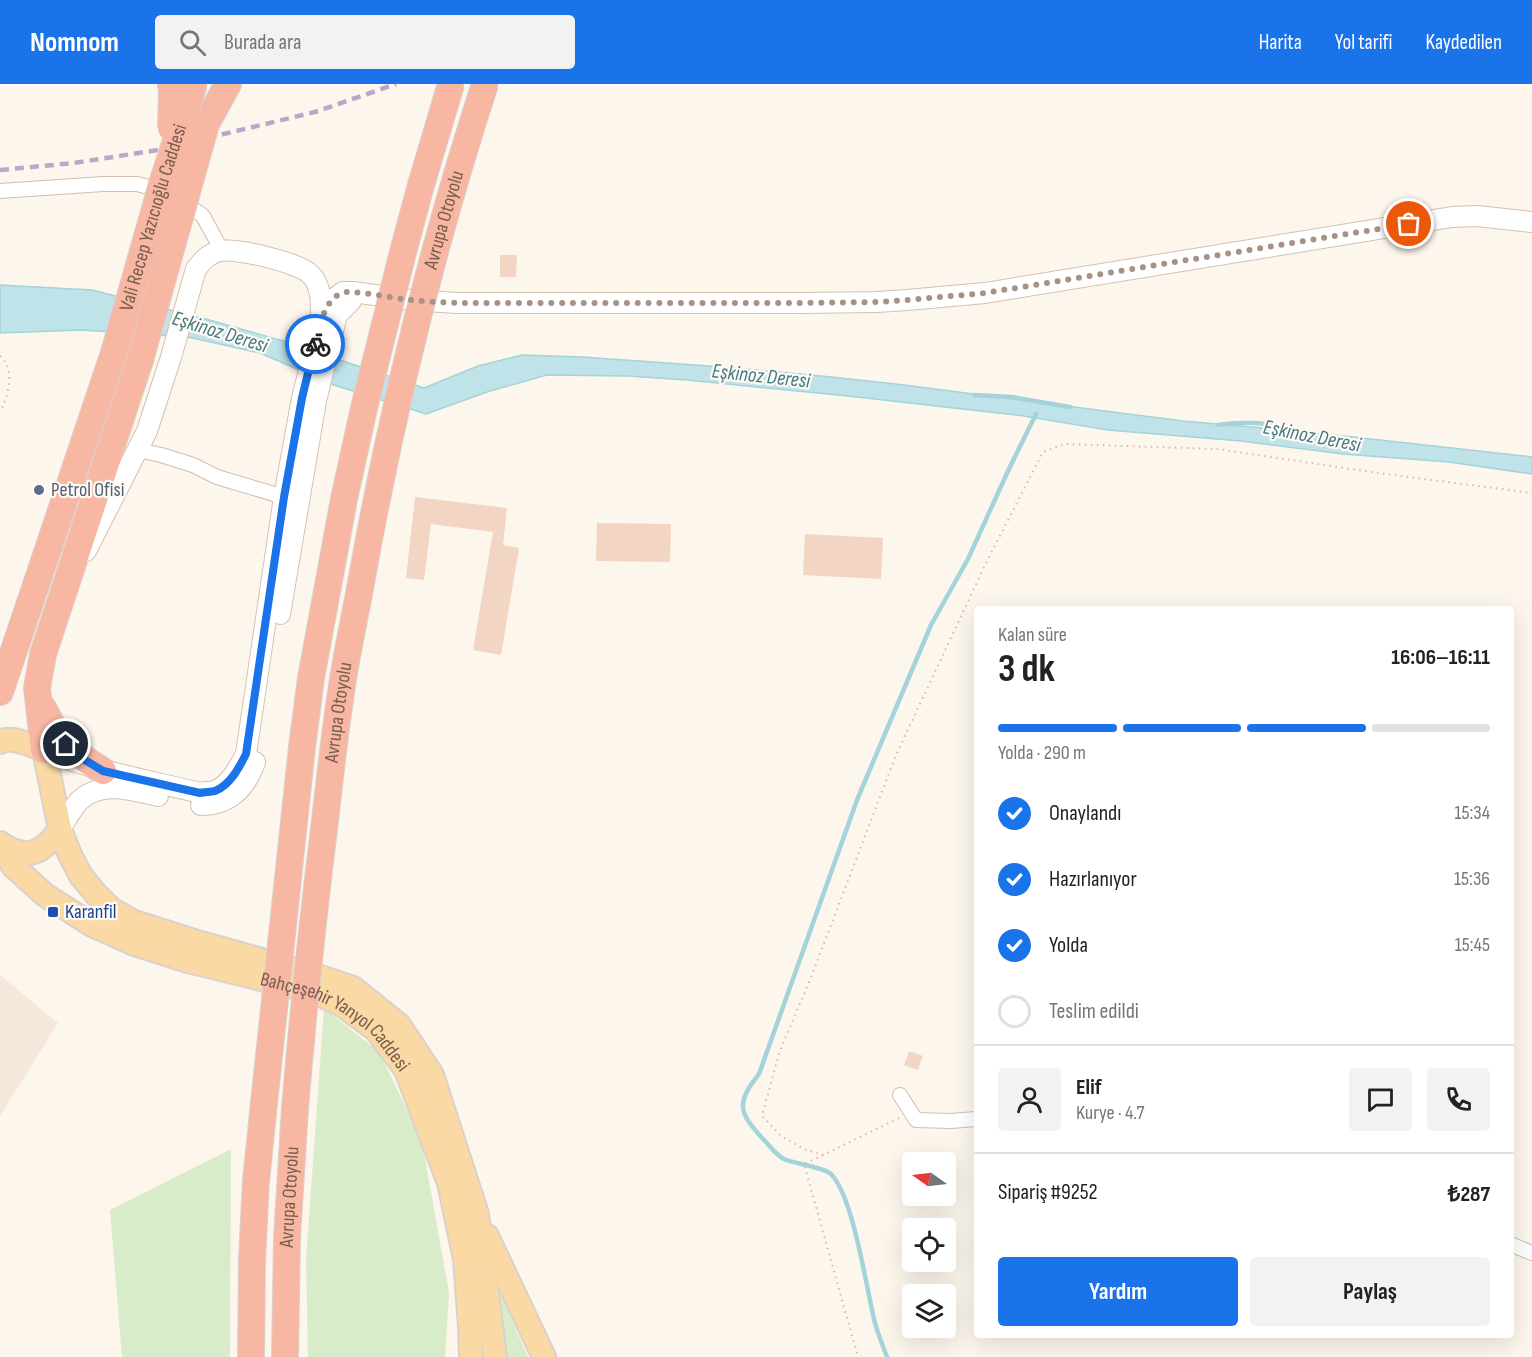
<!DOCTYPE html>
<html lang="tr">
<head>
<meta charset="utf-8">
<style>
  body { margin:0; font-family:"Sofia Sans Condensed",sans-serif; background:#f2f2f2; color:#222; height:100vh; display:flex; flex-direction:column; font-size:22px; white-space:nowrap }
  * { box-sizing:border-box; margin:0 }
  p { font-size:20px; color:#767676 }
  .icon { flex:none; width:33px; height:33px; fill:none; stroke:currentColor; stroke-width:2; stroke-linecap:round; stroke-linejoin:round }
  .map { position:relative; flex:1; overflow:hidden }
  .side { position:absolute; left:974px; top:522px; width:540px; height:732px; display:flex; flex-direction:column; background:#fff; border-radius:6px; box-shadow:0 6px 24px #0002 }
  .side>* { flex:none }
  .needle { width:39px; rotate:284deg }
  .tools { position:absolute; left:902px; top:1068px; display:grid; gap:12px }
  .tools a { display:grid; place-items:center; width:54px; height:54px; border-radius:6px; background:#fff; box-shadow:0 6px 24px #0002; font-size:30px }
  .pin { position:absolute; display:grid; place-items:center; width:51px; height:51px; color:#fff; margin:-26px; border:3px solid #fff; border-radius:50%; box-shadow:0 2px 6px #0007 }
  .courier { position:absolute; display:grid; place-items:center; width:60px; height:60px; margin:-30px; border:4px solid #1a73e8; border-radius:50%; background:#fff; color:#222; box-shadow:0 2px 8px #0007 }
  .headline em { font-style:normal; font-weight:700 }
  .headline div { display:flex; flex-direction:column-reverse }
  .headline { display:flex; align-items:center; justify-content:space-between; height:102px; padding:0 24px }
  h1 { font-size:39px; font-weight:700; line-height:45px }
  .bar { display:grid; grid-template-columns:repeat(4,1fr); gap:9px 6px; align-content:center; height:72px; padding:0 24px }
  .bar i { height:8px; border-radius:4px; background:#e0e0e0 }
  .bar .current { background:#1a73e8 }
  .bar p { grid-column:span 4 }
  .line { display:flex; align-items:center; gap:15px; padding:0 24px; border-top:2px solid #e0e0e0 }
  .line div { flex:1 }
  .round { display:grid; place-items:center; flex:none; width:63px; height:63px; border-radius:6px; background:#f2f2f2 }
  ol { padding:0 24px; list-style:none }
  li { display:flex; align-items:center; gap:18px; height:66px }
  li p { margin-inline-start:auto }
  li .icon { padding:6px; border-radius:50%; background:#1a73e8; color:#fff; stroke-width:4 }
  li:last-child { color:#767676 }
  li i { width:33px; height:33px; border:3px solid #e0e0e0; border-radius:50% }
  .action { display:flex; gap:12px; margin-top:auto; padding:12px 24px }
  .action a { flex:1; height:69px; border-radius:6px; background:#1a73e8; color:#fff; font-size:24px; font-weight:700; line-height:69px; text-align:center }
  .action a+a { background:#f2f2f2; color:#222 }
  header { display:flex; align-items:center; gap:36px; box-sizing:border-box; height:84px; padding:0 30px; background:#1a73e8; color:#fff }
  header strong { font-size:28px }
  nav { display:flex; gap:33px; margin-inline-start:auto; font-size:21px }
  .search { width:420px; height:54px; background:#f2f2f2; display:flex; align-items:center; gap:15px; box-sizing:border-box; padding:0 21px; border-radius:6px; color:#767676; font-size:22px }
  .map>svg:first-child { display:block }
  .residential { fill:#f5e8da }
  .green { fill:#d8ecc9 }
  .water { fill:#bfe3e8; stroke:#a5d3da; stroke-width:1.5 }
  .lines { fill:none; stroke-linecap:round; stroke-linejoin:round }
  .stream { stroke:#a5d3da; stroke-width:4.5 }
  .building { fill:#f3d5c3 }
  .street-casing { stroke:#d1beb0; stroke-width:16 }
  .secondary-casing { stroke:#d6c0b0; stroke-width:22 }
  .primary-casing { stroke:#dad1cd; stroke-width:26 }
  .highway-casing { stroke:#dad1cd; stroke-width:28 }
  .path { stroke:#d9b8a5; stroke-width:2; stroke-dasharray:1.5 4.5; stroke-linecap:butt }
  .street { stroke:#fff; stroke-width:14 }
  .secondary { stroke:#fff; stroke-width:20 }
  .primary { stroke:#fbd9a5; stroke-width:22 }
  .highway { stroke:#f7b7a3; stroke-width:26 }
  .rail { stroke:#b9a8c9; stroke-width:4.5; stroke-dasharray:9 6; stroke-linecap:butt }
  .highway-bridge-casing { stroke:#dad1cd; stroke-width:28; stroke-linecap:butt }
  .highway-bridge { stroke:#f7b7a3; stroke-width:26 }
  .done { stroke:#a89285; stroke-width:6; stroke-dasharray:0 10.8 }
  .route { stroke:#1a73e8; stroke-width:8 }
  .service-dot { fill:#5c6f8a; stroke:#fffaf3; stroke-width:2 }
  .transit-dot { fill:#1a4fb4; stroke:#fffaf3; stroke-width:2 }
  .labels { text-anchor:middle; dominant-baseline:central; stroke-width:4.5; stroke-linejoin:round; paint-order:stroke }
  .street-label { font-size:20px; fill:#7a5c4d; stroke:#fffaf3 }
  .service-label { font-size:20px; fill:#4e5e75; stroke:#fffaf3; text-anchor:start }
  .transit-label { font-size:20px; fill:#164399; stroke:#fffaf3; text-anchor:start }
  .water-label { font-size:21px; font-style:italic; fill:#437c86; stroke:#fffaf3 }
</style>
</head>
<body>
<header>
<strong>Nomnom</strong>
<div class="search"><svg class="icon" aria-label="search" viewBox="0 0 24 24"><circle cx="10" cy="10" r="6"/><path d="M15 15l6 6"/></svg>Burada ara</div>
<nav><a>Harita</a><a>Yol tarifi</a><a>Kaydedilen</a></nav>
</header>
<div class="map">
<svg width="1532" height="1273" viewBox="0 0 1532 1273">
  <rect width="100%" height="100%" fill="#fdf6ec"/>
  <path class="residential" d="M0 891 58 939 0 1032Z"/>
  <g class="green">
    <path d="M324 924 379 968 422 1057 449 1209 445 1273H308L306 1175Z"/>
    <path d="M231 1065 230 1273H122L110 1126Z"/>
    <path d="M500 1209 528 1273H506Z"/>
  </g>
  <path class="water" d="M0 201 92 206 213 237 283 257 424 304 478 282 522 271 583 273 709 282 812 291 896 300 1183 337 1299 347 1532 373V390L1449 378 1343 370 1241 357 1108 346 1024 332 848 312 687 296 628 292 547 291 490 307 426 330 334 301 260 269 188 253 81 246 0 249Z"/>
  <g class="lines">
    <g class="stream">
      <path d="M974 311 1012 313 1070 323"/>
      <path d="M1218 341C1250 337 1268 338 1299 348"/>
      <path d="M887 1273C883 1262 878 1250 875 1239 866 1204 854 1114 831 1090 824 1083 795 1080 784 1075 777 1072 770 1062 764 1056 739 1029 735 1020 759 990L857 716 931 541 968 475 1008 387 1036 330"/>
    </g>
  </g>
  <g class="building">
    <path d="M500 171H517L516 193H500Z"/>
    <path d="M415 413 507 424 503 461 519 464 501 571 473 566 493 448 431 440 424 496 406 494Z"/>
    <path d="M597 439 671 440 670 478 596 477Z"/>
    <path d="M805 450 883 454 881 495 803 491Z"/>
    <path d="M909 967 923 972 918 986 904 981Z"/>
  </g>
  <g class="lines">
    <defs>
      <g id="street">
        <path d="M0 107 103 100H137L164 107"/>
        <path d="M181 116 203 132 222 167"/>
        <path d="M138 366 161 371 193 381 217 393 284 413"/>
        <path d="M900 1011 916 1036 951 1037 976 1035"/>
        <path d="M1510 1160 1532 1169"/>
      </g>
      <g id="secondary">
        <path d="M86 467 147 347 171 273 196 185C203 176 209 169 221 167 237 164 301 179 311 191 322 202 321 221 321 236"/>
        <path d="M280 530 316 317 337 231 351 217"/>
        <path d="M44 666C94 687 147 696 200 709 204 708 210 708 215 707 230 701 239 683 246 670L284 413 302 314 324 228 332 216 343 208H353L410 216 457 219H800L877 218 907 216 985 209 1452 133 1477 132 1532 138"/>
        <path d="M201 721C230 721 246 704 255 678"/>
        <path d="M60 745C66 736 72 725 79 717 101 696 132 706 158 712"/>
      </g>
      <g id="primary">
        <path d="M0 658C13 651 31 662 44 666L60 745 70 771 81 792 96 810 111 825 134 838 194 857 315 891 353 904 399 941 432 991 477 1130 495 1273"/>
        <path d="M0 759C27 778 43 769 60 745"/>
        <path id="s1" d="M0 764 14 783 45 811 92 841 132 859 188 877 314 908 342 921 376 946 406 986 449 1099 465 1175 470 1242 471 1273"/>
        <path d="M487 1152 544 1273"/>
      </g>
      <g id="highway">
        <path d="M206 40 228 0"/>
        <path d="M0 608 114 269"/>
        <path d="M43 624C48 633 52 642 58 650 70 666 86 676 103 687"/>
        <path d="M44 666 37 604 43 570 140 276"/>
        <path d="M251 1273 252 1175 256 1097 264 1019"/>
        <path id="s2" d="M285 1273 287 1154 295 1024"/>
      </g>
    </defs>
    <use href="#street" class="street-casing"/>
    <use href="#secondary" class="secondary-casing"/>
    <use href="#primary" class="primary-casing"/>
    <use href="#highway" class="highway-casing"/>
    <g class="path">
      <path d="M0 272C16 284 8 314 0 328"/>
      <path d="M899 1034 823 1071 804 1065 781 1052 762 1032 779 969 810 896 896 671 987 477 1043 368 1064 360 1217 365 1378 389 1532 409"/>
      <path d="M823 1071 804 1080 858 1273"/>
    </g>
    <use href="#street" class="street"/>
    <use href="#secondary" class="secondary"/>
    <use href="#primary" class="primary"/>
    <use href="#highway" class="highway"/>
    <path class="rail" d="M0 86 74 79 158 66 315 28 396 0"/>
    <defs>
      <g id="highway-bridge">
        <path d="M170 0 172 4 171 44"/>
        <path id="s3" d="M114 269 162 100 194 0"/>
        <path d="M140 276 206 40"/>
        <path d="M264 1019 302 663 311 594 344 415 364 324 403 168 421 101 451 0"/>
        <path id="s4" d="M295 1024C303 928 313 833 325 737 330 692 335 647 342 602 347 567 355 533 361 499 391 330 432 163 485 0"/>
      </g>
    </defs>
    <use href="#highway-bridge" class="highway-bridge-casing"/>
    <use href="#highway-bridge" class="highway-bridge"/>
  </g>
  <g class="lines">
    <path class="done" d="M315 260C320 244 323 216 342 209 351 205 398 215 411 216 426 218 442 218 457 219H800L878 218 908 216 985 209 1409 140"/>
    <path class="route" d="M66 660 80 673 103 687 200 709C204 708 210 708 215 707 230 701 239 684 246 670L284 413 302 314 315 260"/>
  </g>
  <circle class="service-dot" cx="39" cy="406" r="6"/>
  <rect class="transit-dot" x="47" y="822" width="12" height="12" rx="3"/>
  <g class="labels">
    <g class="street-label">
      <text stroke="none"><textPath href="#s3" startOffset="141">Vali Recep Yazıcıoğlu Caddesi</textPath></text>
      <text stroke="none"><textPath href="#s4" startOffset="902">Avrupa Otoyolu</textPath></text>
      <text stroke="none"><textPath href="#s4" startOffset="398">Avrupa Otoyolu</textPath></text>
      <text stroke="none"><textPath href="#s1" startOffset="387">Bahçeşehir Yanyol Caddesi</textPath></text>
      <text stroke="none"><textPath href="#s2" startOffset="160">Avrupa Otoyolu</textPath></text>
    </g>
    <g class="service-label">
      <text x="51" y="406">Petrol Ofisi</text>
    </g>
    <g class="transit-label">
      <text x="65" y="828">Karanfil</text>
    </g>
    <g class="water-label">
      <text transform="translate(220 248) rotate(17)">Eşkinoz Deresi</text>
      <text transform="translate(761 292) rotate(6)">Eşkinoz Deresi</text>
      <text transform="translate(1312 352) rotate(11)">Eşkinoz Deresi</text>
    </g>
  </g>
</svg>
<div class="tools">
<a><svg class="needle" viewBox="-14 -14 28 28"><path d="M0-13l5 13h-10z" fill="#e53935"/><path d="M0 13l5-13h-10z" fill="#767676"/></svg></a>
<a><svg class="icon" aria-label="locate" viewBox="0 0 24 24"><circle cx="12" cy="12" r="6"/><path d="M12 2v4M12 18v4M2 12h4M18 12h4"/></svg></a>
<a><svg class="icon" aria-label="layers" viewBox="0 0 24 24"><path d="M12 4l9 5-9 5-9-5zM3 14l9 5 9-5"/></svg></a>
</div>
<div class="pin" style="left:1409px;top:140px;background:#ea580c"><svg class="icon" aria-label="bag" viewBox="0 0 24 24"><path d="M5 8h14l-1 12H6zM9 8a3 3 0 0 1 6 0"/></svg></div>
<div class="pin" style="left:66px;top:660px;background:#1f2937"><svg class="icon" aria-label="home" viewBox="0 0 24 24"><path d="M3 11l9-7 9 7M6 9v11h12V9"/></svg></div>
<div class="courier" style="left:315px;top:260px"><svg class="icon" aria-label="bike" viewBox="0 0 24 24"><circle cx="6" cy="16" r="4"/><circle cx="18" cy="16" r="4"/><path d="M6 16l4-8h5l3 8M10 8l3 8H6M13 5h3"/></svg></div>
<section class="side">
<div class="headline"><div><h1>3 dk</h1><p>Kalan süre</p></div><em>16:06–16:11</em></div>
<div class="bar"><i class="current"></i><i class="current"></i><i class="current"></i><i></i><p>Yolda · 290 m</p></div>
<ol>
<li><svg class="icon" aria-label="check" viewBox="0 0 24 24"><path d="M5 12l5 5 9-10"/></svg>Onaylandı<p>15:34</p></li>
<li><svg class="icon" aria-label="check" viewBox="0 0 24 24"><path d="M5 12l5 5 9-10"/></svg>Hazırlanıyor<p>15:36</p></li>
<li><svg class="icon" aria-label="check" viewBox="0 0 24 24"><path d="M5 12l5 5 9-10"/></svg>Yolda<p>15:45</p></li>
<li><i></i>Teslim edildi</li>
</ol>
<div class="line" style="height:108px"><a class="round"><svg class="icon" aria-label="person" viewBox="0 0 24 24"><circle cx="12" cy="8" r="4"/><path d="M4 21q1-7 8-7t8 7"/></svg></a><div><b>Elif</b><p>Kurye · 4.7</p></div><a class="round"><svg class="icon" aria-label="chat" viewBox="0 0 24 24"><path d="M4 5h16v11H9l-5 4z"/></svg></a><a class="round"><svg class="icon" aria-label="phone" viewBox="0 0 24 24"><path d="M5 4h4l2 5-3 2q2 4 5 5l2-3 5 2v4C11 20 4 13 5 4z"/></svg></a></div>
<div class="line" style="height:78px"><div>Sipariş #9252</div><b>₺287</b></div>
<div class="action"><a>Yardım</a><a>Paylaş</a></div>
</section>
</div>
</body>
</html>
